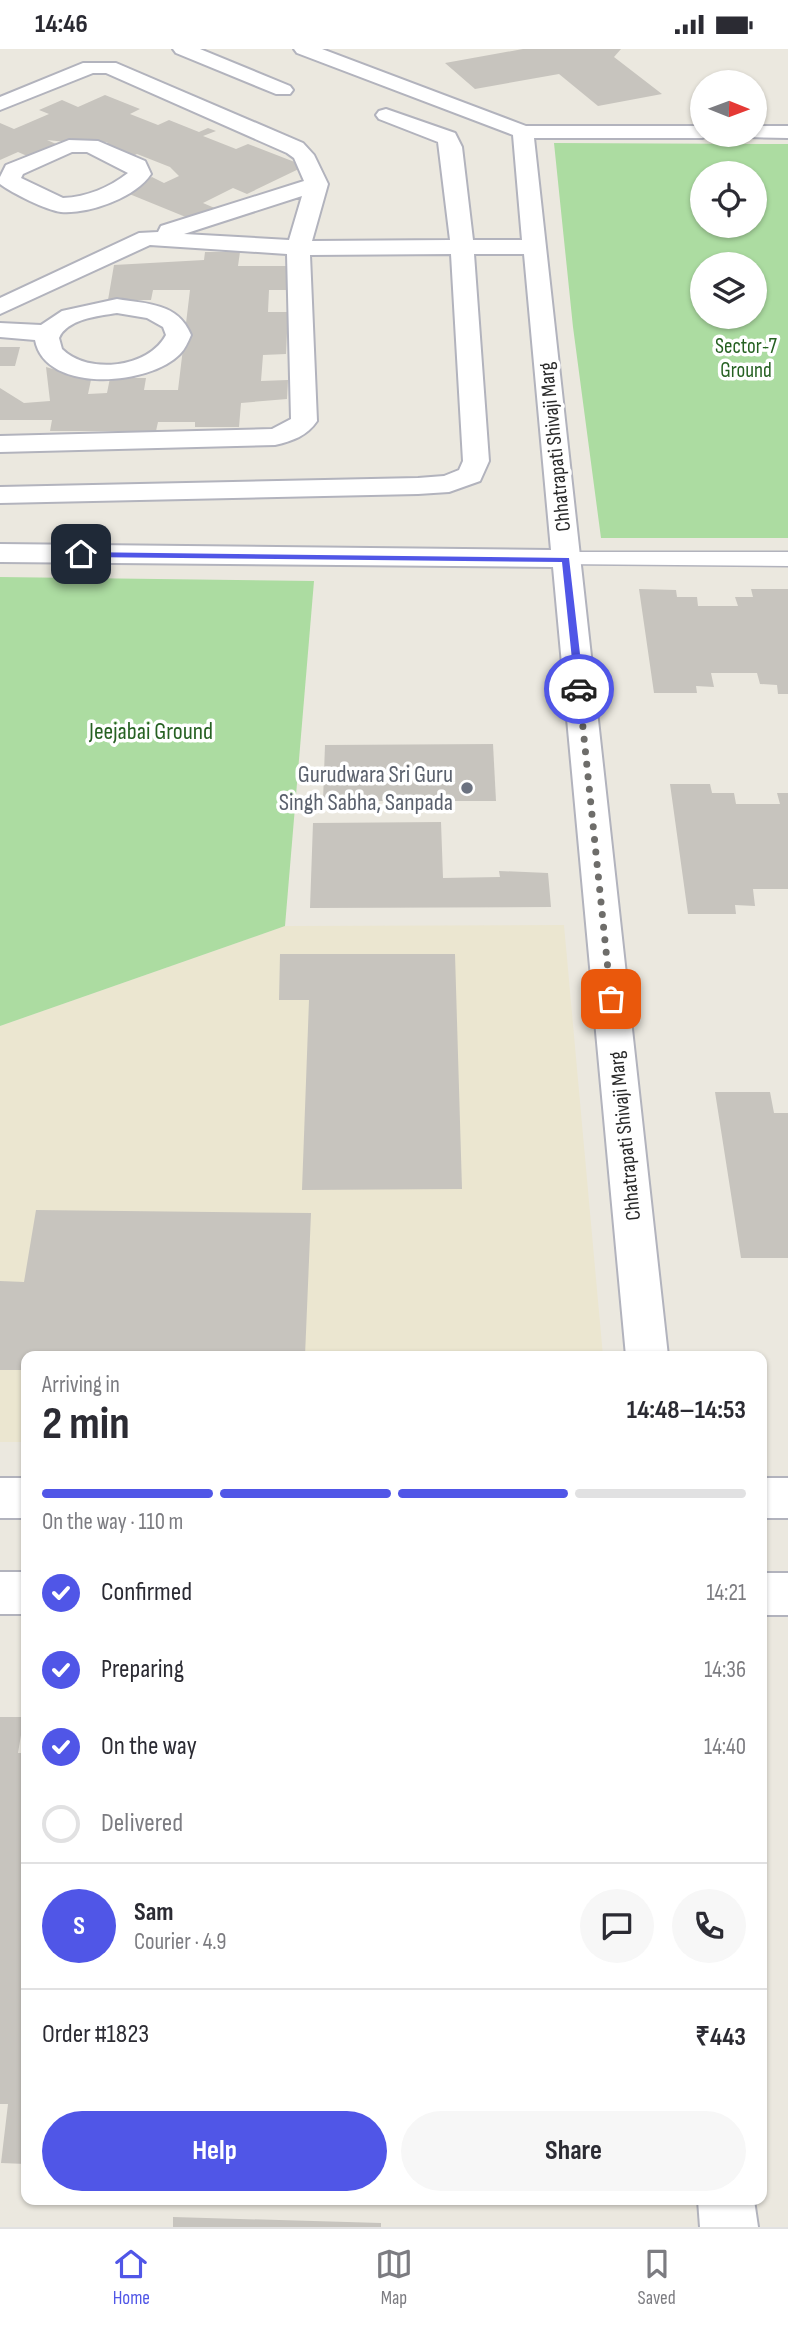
<!DOCTYPE html>
<html lang="en">
<head>
<meta charset="utf-8">
<style>
  body { margin:0; font-family:"Sofia Sans Condensed",sans-serif; background:#f7f7f7; color:#2b2b33; height:100vh; display:flex; flex-direction:column; font-size:26px; white-space:nowrap }
  * { box-sizing:border-box; margin:0 }
  p { font-size:23px; color:#7c7c81 }
  .icon { flex:none; width:38px; height:38px; fill:none; stroke:currentColor; stroke-width:2; stroke-linecap:round; stroke-linejoin:round }
  .map { position:relative; flex:1; overflow:hidden }
  .sheet { position:absolute; left:21px; top:1302px; width:746px; height:854px; display:flex; flex-direction:column; background:#fff; border-radius:14px; box-shadow:0 2px 5px #0004 }
  .sheet>* { flex:none }
  .needle { width:46px; rotate:91deg }
  .buttons { position:absolute; left:690px; top:21px; display:grid; gap:14px }
  .buttons a { display:grid; place-items:center; width:77px; height:77px; border-radius:50%; background:#fff; box-shadow:0 2px 5px #0004; font-size:35px }
  .pin { position:absolute; display:grid; place-items:center; width:60px; height:60px; color:#fff; margin:-30px; border-radius:14px; box-shadow:0 4px 10px #0006 }
  .courier { position:absolute; display:grid; place-items:center; width:70px; height:70px; margin:-35px; border:5px solid #5056e7; border-radius:50%; background:#fff; color:#222; box-shadow:0 2px 9px #0007 }
  .head em { font-style:normal; font-weight:700 }
  .head div { display:flex; flex-direction:column-reverse }
  .head { display:flex; align-items:center; justify-content:space-between; height:119px; padding:0 21px }
  h1 { font-size:46px; font-weight:700; line-height:52px }
  .bar { display:grid; grid-template-columns:repeat(4,1fr); gap:10px 7px; align-content:center; height:84px; padding:0 21px }
  .bar i { height:9px; border-radius:5px; background:#e1e1e2 }
  .bar .selected { background:#5056e7 }
  .bar p { grid-column:span 4 }
  .line { display:flex; align-items:center; gap:18px; padding:0 21px; border-top:2px solid #e1e1e2 }
  .line div { flex:1 }
  .round { display:grid; place-items:center; flex:none; width:74px; height:74px; border-radius:37px; background:#f7f7f7 }
  ol { padding:0 21px; list-style:none }
  li { display:flex; align-items:center; gap:21px; height:77px }
  li p { margin-inline-start:auto }
  li .icon { padding:7px; border-radius:50%; background:#5056e7; color:#fff; stroke-width:4 }
  li:last-child { color:#7c7c81 }
  li i { width:38px; height:38px; border:4px solid #e1e1e2; border-radius:50% }
  .primary-button { display:flex; gap:14px; margin-top:auto; padding:14px 21px }
  .primary-button a { flex:1; height:80px; border-radius:42px; background:#5056e7; color:#fff; font-size:28px; font-weight:700; line-height:80px; text-align:center }
  .primary-button a+a { background:#f7f7f7; color:#2b2b33 }
  .status { display:flex; justify-content:space-between; align-items:center; height:49px; padding:0 35px; background:#fff; direction:ltr }
  .status svg { height:19px; fill:currentColor }
  .dock { display:flex; justify-content:space-around; align-items:center; height:98px; border-top:2px solid #e1e1e2; background:#fff; font-size:19px; color:#7c7c81 }
  .dock a { display:grid; justify-items:center; gap:4px }
  .dock .selected { color:#5056e7 }
  .map>svg:first-child { display:block }
  .education { fill:#ebe6d0 }
  .green { fill:#acdca1; fill-rule:evenodd }
  .building { fill:#c7c4be }
  .lines { fill:none; stroke-linecap:round; stroke-linejoin:round }
  .lane-casing { stroke:#b2b3bd; stroke-width:3 }
  .street-casing { stroke:#b2b3bd; stroke-width:4 }
  .secondary-casing { stroke:#b2b3bd; stroke-width:4 }
  .lane { fill:#fff; fill-rule:evenodd }
  .street { fill:#fff; fill-rule:evenodd }
  .secondary { fill:#fff; fill-rule:evenodd }
  .route { fill:#5056e7 }
  .done { stroke:#6e6d6a; stroke-width:7; stroke-dasharray:0 12.6 }
  .worship-dot { fill:#6b7280; stroke:#fff; stroke-width:2.5 }
  .labels { text-anchor:middle; dominant-baseline:central; stroke-width:7; stroke-linejoin:round; paint-order:stroke }
  .far-park-label { font-size:21px; fill:#266122; stroke:#fff }
  .far-street-label { font-size:21px; fill:#2b2b2b; stroke:#fff }
  .park-label { font-size:24px; fill:#266122; stroke:#fff }
  .worship-label { font-size:24px; fill:#5b616d; stroke:#fff; text-anchor:end }
</style>
</head>
<body>
<div class="status"><b>14:46</b><svg viewBox="0 0 49 12"><path d="M0 12V9h3v3zM5 12V6h3v6zM10 12V3h3v9zM15 12V0h3v12zM26 1h20v11H26zM47 4h2v5h-2z"/></svg></div>
<div class="map">
<svg width="788" height="2178" viewBox="0 0 788 2178">
  <rect width="100%" height="100%" fill="#ebe8df"/>
  <path class="education" d="M564 876 603 1307H26V1393H0V977L285 877Z"/>
  <g class="green">
    <path d="M554 94 788 95V489H601L573 278ZM754 124V177H702V124ZM702 215H754V268H702Z"/>
    <path d="M0 528 314 532 285 877 0 977Z"/>
  </g>
  <g class="building">
    <path d="M523 0H621L614 8 662 45 598 57 559 25 475 40 445 14Z"/>
    <path d="M105 46 140 60 130 65 158 76 169 71 199 83 208 79 216 82 203 87 236 100 248 95 305 117 247 145 233 139 203 154 217 160 193 171 122 142 152 128 164 134 179 127 170 118 137 105 128 109 99 98 108 93 86 95 47 91 63 98 34 110 18 103 0 111V74L14 80 49 65 39 61 62 51 78 58Z"/>
    <path d="M205 203H240L238 217H294L292 241H269L268 263H288L286 305 263 306 261 332 288 331 287 350 241 354 239 378H195V373H158L156 382H50L52 371H0V339L24 354 50 352 46 318 91 331 88 345 107 344 110 329H146L144 341H178L190 241H153L151 251H108L114 216 204 211Z"/>
    <path d="M0 298H20L15 317H0Z"/>
    <path d="M639 540 676 541 677 548H697L698 557H738L735 548H753L751 540H788V645H778L777 636 760 635 757 624H711L714 638 696 637 697 644H654Z"/>
    <path d="M493 695 496 752H323L325 696Z"/>
    <path d="M670 735H710L712 744H734L736 755H780L777 744H788V840H753L755 857 735 856 736 865H688Z"/>
    <path d="M441 773 443 829 500 828 499 822 548 824 551 858 310 859 313 774Z"/>
    <path d="M280 905H455L462 1140 302 1141 309 951H279Z"/>
    <path d="M715 1043H770L774 1064H788V1209H741Z"/>
    <path d="M36 1161 311 1164 305 1307H26V1321H0V1232L24 1233Z"/>
    <path d="M0 1668H24L18 1704H26V2115L1 2114 8 2055H0Z"/>
    <path d="M173 2168 381 2174V2178H173Z"/>
  </g>
  <g class="lines">
    <defs>
      <path id="lane" d="M566 503H788V517L558 515 555 510 558 505Z"/>
      <g id="street">
        <path d="M173 0H200L290 37 293 41 290 45H276L176 4Z"/>
        <path d="M294 0H322L526 77H702V86H711L702 89H534L668 1307H626L553 518 0 513V495L551 501 524 205H474L489 412 480 432 449 443 418 445 0 454V438L418 429 444 427 459 421 463 412 451 205 310 206 317 372C307 387 292 392 275 396L0 403V387L272 380 291 370 287 205 150 196 0 265V249L139 184 158 183 161 177 304 132 294 109 287 104 106 24H93L0 61V48L83 14H116L303 94 314 106 328 135 312 192 450 191 438 93 379 70 376 66 379 62 386 60 455 84 462 98 473 191H522L513 86 297 4ZM302 147 289 191 184 185Z"/>
        <path d="M754 77H788V89L746 88 745 86H754Z"/>
        <path d="M69 91 98 92 145 112 151 125C135 149 89 165 61 163 46 161 12 144 0 135V128L6 116ZM72 103H87L128 124C110 138 87 148 63 149L21 129 23 125Z"/>
        <path d="M117 250C148 255 178 254 191 286 188 293 185 300 180 305 149 337 45 345 35 291L0 288V274L41 276 62 262ZM117 264 147 269 163 278 166 286C149 319 88 326 62 300L59 289C67 270 98 267 117 264Z"/>
        <path d="M698 2151H754L758 2178H700Z"/>
      </g>
      <g id="secondary">
        <rect x="0" y="1429" width="26" height="40"/>
        <rect x="761" y="1429" width="27" height="40"/>
        <rect x="0" y="1523" width="26" height="42"/>
        <rect x="761" y="1524" width="27" height="42"/>
      </g>
    </defs>
    <use href="#lane" class="lane-casing"/>
    <use href="#street" class="street-casing"/>
    <use href="#secondary" class="secondary-casing"/>
    <use href="#lane" class="lane"/>
    <use href="#street" class="street"/>
    <use href="#secondary" class="secondary"/>
  </g>
  <path class="route" d="M78 503 569 509 584 640 579 643 575 640 562 513 81 508Z"/>
  <g class="lines">
    <path class="done" d="M579 640 611 950"/>
  </g>
  <circle class="worship-dot" cx="467" cy="739" r="7"/>
  <g class="labels">
    <g class="far-park-label">
      <text x="746" y="297">Sector-7<tspan x="746" dy="24">Ground</tspan></text>
    </g>
    <g class="far-street-label">
      <text transform="translate(555 398) rotate(-96)">Chhatrapati Shivaji Marg</text>
      <text transform="translate(625 1087) rotate(-96)">Chhatrapati Shivaji Marg</text>
    </g>
    <g class="park-label">
      <text x="151" y="682">Jeejabai Ground</text>
    </g>
    <g class="worship-label">
      <text x="453" y="725">Gurudwara Sri Guru<tspan x="453" dy="28">Singh Sabha, Sanpada</tspan></text>
    </g>
  </g>
</svg>
<div class="buttons">
<a><svg class="needle" viewBox="-14 -14 28 28"><path d="M0-13l5 13h-10z" fill="#e53935"/><path d="M0 13l5-13h-10z" fill="#7c7c81"/></svg></a>
<a><svg class="icon" aria-label="locate" viewBox="0 0 24 24"><circle cx="12" cy="12" r="6"/><path d="M12 2v4M12 18v4M2 12h4M18 12h4"/></svg></a>
<a><svg class="icon" aria-label="layers" viewBox="0 0 24 24"><path d="M12 4l9 5-9 5-9-5zM3 14l9 5 9-5"/></svg></a>
</div>
<div class="pin" style="left:611px;top:950px;background:#ea580c"><svg class="icon" aria-label="bag" viewBox="0 0 24 24"><path d="M5 8h14l-1 12H6zM9 8a3 3 0 0 1 6 0"/></svg></div>
<div class="pin" style="left:81px;top:505px;background:#1f2937"><svg class="icon" aria-label="home" viewBox="0 0 24 24"><path d="M3 11l9-7 9 7M6 9v11h12V9"/></svg></div>
<div class="courier" style="left:579px;top:640px"><svg class="icon" aria-label="car" viewBox="0 0 24 24"><path d="M5 17H2v-5l4-1 3-4h7l3 4 3 1v5h-3M9 17h6M6 11h13"/><circle cx="7" cy="17" r="2"/><circle cx="17" cy="17" r="2"/></svg></div>
<section class="sheet">
<div class="head"><div><h1>2 min</h1><p>Arriving in</p></div><em>14:48–14:53</em></div>
<div class="bar"><i class="selected"></i><i class="selected"></i><i class="selected"></i><i></i><p>On the way · 110 m</p></div>
<ol>
<li><svg class="icon" aria-label="check" viewBox="0 0 24 24"><path d="M5 12l5 5 9-10"/></svg>Confirmed<p>14:21</p></li>
<li><svg class="icon" aria-label="check" viewBox="0 0 24 24"><path d="M5 12l5 5 9-10"/></svg>Preparing<p>14:36</p></li>
<li><svg class="icon" aria-label="check" viewBox="0 0 24 24"><path d="M5 12l5 5 9-10"/></svg>On the way<p>14:40</p></li>
<li><i></i>Delivered</li>
</ol>
<div class="line" style="height:126px"><b class="round" style="background:#5056e7;color:#fff">S</b><div><b>Sam</b><p>Courier · 4.9</p></div><a class="round"><svg class="icon" aria-label="chat" viewBox="0 0 24 24"><path d="M4 5h16v11H9l-5 4z"/></svg></a><a class="round"><svg class="icon" aria-label="phone" viewBox="0 0 24 24"><path d="M5 4h4l2 5-3 2q2 4 5 5l2-3 5 2v4C11 20 4 13 5 4z"/></svg></a></div>
<div class="line" style="height:91px"><div>Order #1823</div><b>₹443</b></div>
<div class="primary-button"><a>Help</a><a>Share</a></div>
</section>
</div>
<nav class="dock">
<a class="selected"><svg class="icon" aria-label="home" viewBox="0 0 24 24"><path d="M3 11l9-7 9 7M6 9v11h12V9"/></svg>Home</a>
<a><svg class="icon" aria-label="map" viewBox="0 0 24 24"><path d="M3 6l6-2 6 2 6-2v14l-6 2-6-2-6 2zM9 4v14M15 6v14"/></svg>Map</a>
<a><svg class="icon" aria-label="saved" viewBox="0 0 24 24"><path d="M7 4h10v16l-5-4-5 4z"/></svg>Saved</a>
</nav>
</body>
</html>
